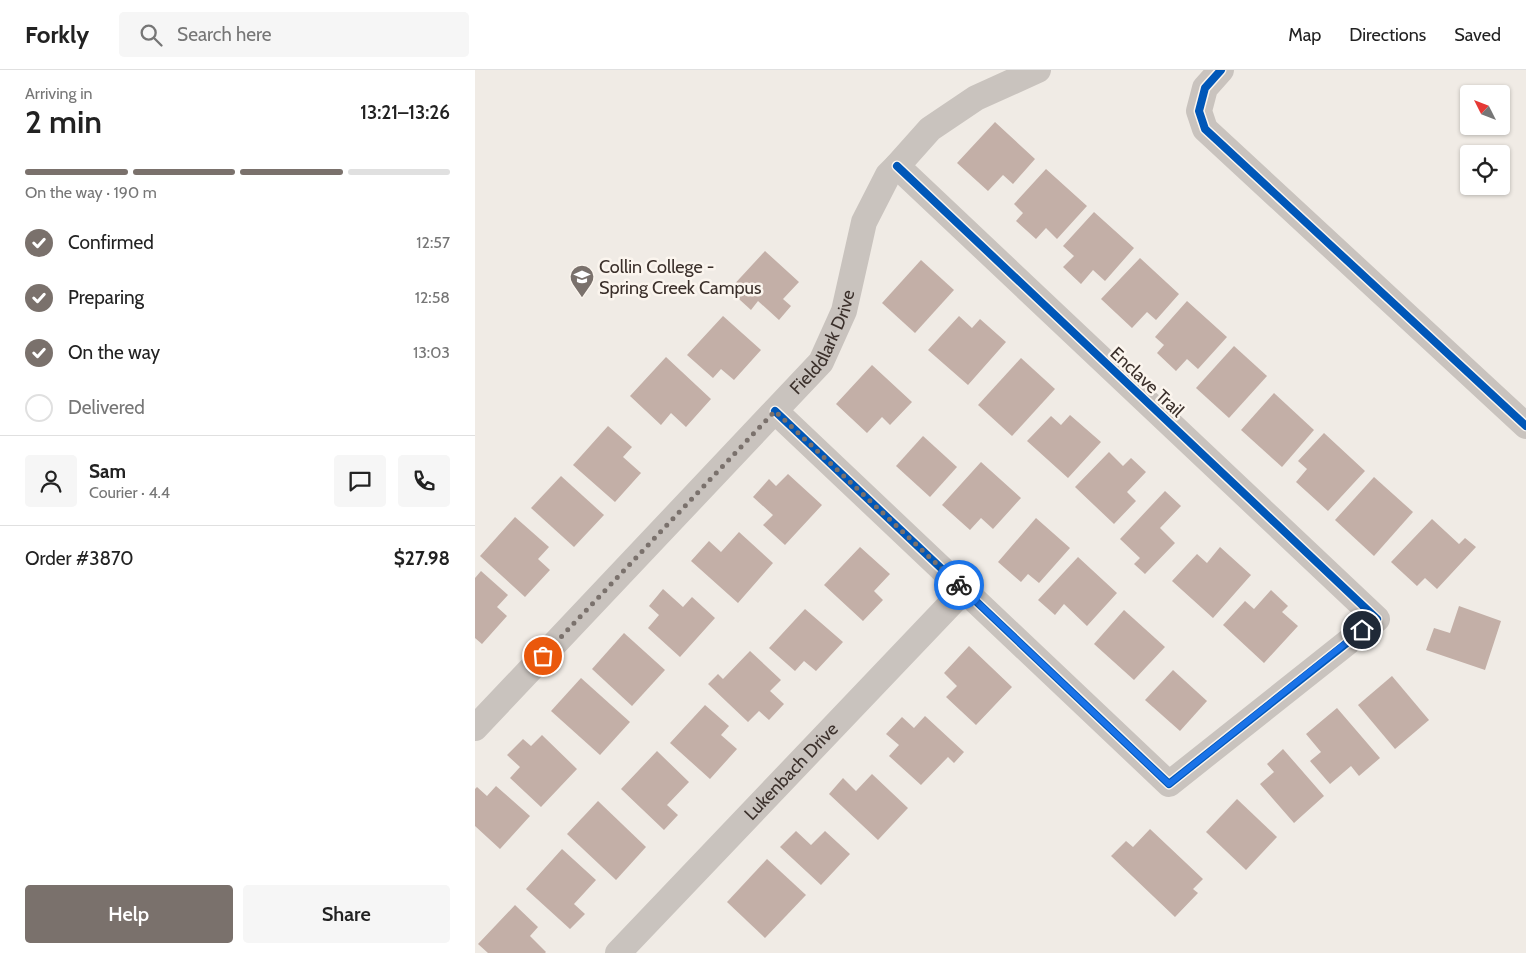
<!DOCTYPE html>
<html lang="en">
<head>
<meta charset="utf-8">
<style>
  body { margin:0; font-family:Cabin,sans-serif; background:#f6f6f6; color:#222; height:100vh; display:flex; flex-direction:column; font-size:19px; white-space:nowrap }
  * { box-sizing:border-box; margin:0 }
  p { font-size:16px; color:#767676 }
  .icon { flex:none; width:28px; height:28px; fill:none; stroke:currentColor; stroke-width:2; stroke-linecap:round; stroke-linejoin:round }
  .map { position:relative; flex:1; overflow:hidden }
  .drawer { display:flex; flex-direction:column; background:#fff; width:475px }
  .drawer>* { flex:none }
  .needle { width:32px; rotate:312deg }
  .tools { position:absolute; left:985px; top:15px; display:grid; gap:10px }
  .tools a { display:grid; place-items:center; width:50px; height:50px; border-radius:5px; background:#fff; box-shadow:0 1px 4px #0004; font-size:25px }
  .pin { position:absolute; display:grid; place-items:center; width:42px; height:42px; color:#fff; margin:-21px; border:2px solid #fff; border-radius:50%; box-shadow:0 1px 5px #0007 }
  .courier { position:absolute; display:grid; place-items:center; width:50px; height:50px; margin:-25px; border:4px solid #1a73e8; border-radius:50%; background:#fff; color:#222; box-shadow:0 1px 6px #0007 }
  .overview em { font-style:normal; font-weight:600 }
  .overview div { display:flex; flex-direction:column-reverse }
  .overview { display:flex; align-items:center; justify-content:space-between; height:85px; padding:0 25px }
  h1 { font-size:32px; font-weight:600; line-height:38px }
  .bar { display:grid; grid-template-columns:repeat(4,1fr); gap:8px 5px; align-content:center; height:60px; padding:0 25px }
  .bar i { height:6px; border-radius:4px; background:#e0e0e0 }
  .bar .selected { background:#7a716c }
  .bar p { grid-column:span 4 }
  .line { display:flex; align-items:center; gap:12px; padding:0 25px; border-top:1px solid #e0e0e0 }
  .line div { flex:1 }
  .round { display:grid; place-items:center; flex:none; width:52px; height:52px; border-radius:5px; background:#f6f6f6 }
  ol { padding:0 25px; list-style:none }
  li { display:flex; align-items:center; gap:15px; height:55px }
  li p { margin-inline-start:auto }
  li .icon { padding:5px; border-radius:50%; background:#7a716c; color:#fff; stroke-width:4 }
  li:last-child { color:#767676 }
  li i { width:28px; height:28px; border:2px solid #e0e0e0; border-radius:50% }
  .action { display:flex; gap:10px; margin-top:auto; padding:10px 25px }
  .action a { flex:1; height:58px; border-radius:5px; background:#7a716c; color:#fff; font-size:20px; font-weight:600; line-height:58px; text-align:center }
  .action a+a { background:#f6f6f6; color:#222 }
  header { display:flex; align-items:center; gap:30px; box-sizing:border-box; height:70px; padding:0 25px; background:#fff; border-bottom:1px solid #e0e0e0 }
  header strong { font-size:24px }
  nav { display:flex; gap:28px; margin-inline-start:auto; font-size:18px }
  .search { width:350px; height:45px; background:#f6f6f6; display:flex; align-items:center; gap:12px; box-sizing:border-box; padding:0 18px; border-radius:5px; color:#767676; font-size:19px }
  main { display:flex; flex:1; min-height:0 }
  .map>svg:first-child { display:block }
  .building { fill:#c3afa7 }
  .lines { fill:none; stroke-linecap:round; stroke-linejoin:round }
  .minor { stroke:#c9c3be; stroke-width:26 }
  .cycleway-casing { stroke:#fbf5ee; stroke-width:11 }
  .cycleway { stroke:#0057b8; stroke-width:8 }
  .done { stroke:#7a716c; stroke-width:5; stroke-dasharray:0 9 }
  .route { stroke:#1a73e8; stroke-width:6 }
  .labels { text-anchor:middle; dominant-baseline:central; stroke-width:5; stroke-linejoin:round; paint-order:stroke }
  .poi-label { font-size:18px; fill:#3b302b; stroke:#fbf5ee; text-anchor:start }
  .street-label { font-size:18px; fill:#3b302b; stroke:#fbf5ee }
</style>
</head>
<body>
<header>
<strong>Forkly</strong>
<div class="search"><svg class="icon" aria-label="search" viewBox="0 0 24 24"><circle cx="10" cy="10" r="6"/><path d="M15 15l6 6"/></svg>Search here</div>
<nav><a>Map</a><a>Directions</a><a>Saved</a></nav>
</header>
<main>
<section class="drawer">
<div class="overview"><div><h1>2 min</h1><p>Arriving in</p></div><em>13:21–13:26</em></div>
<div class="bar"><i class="selected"></i><i class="selected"></i><i class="selected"></i><i></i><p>On the way · 190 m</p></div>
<ol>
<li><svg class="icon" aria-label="check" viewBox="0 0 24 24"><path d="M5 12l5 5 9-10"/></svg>Confirmed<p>12:57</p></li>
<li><svg class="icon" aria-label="check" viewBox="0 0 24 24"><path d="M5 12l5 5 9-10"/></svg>Preparing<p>12:58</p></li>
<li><svg class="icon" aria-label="check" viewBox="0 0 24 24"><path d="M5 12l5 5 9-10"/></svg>On the way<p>13:03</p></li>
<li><i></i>Delivered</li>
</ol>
<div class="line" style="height:90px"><a class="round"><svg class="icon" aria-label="person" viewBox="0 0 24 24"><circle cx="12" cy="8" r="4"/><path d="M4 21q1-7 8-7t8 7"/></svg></a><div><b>Sam</b><p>Courier · 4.4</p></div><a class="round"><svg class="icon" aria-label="chat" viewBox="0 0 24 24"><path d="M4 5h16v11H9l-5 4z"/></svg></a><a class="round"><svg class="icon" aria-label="phone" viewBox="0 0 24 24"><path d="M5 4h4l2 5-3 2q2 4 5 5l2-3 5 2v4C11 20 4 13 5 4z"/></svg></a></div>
<div class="line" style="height:65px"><div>Order #3870</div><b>$27.98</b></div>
<div class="action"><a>Help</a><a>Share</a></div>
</section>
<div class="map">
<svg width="1051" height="883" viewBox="0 0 1051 883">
  <rect width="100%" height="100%" fill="#f0ebe5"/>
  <g class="building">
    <path d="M520 52 560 89 538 114 528 105 513 121 482 93Z"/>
    <path d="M571 99 612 136 582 169 571 158 561 169 541 151 548 143 539 134Z"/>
    <path d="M619 142 659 178 630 211 618 200 606 214 588 197 599 186 588 176Z"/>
    <path d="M290 181 324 212 308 229 316 236 304 250 283 231 276 240 254 220Z"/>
    <path d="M665 188 704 224 681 250 672 242 657 258 626 229Z"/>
    <path d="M446 190 479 220 440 263 407 233Z"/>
    <path d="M712 231 752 267 723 299 712 289 701 301 682 283 689 275 680 267Z"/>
    <path d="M248 246 286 280 259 310 246 299 238 308 212 285Z"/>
    <path d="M484 246 497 258 505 249 531 272 493 315 453 280Z"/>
    <path d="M759 276 792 306 754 348 721 318Z"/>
    <path d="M191 287 236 329 211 357 196 343 186 355 155 326Z"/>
    <path d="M546 288 580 319 537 366 503 335Z"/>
    <path d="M397 295 437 332 415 355 407 347 392 363 361 334Z"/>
    <path d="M799 323 839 360 807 397 766 360Z"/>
    <path d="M595 345 626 372 593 408 552 371 576 346 586 355Z"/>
    <path d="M133 356 157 377 148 387 166 403 140 432 98 395Z"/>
    <path d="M849 363 890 401 853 441 821 412 832 399 823 391Z"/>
    <path d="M448 366 482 397 455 427 421 396Z"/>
    <path d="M634 382 648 396 656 388 671 402 652 422 661 431 639 454 600 417Z"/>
    <path d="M506 392 546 428 518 459 506 448 495 460 467 435Z"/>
    <path d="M313 404 347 435 310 475 288 455 298 445 278 427 294 409 301 416Z"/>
    <path d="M86 406 129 445 99 477 56 438Z"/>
    <path d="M899 407 938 442 899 486 860 450Z"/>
    <path d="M690 421 706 436 685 458 700 473 670 504 659 494 665 488 645 469Z"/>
    <path d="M40 447 74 477 63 489 75 500 50 527 5 486Z"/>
    <path d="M561 448 595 478 564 513 553 504 546 512 523 492Z"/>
    <path d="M957 449 984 474 990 468 1001 477 962 519 950 508 942 516 916 492Z"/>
    <path d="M264 462 298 493 263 533 216 491 234 471 246 482Z"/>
    <path d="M385 477 415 504 399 521 408 530 388 551 349 515Z"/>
    <path d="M745 477 776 505 738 548 697 511 722 484 732 493Z"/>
    <path d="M603 487 642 523 612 556 589 534 580 545 563 530Z"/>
    <path d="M6 501 33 525 22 537 32 546 7 574 0 568V508Z"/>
    <path d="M188 519 208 537 217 527 240 548 205 587 173 558 184 545 174 536Z"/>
    <path d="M796 520 813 536 807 542 823 556 789 593 748 555 770 531 779 539Z"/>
    <path d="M984 536 1026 551 1010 600 951 580 959 558 975 563Z"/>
    <path d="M330 539 368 572 341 601 329 591 320 601 294 578Z"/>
    <path d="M649 540 690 577 659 610 619 574Z"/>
    <path d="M149 563 190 600 157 636 117 599Z"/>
    <path d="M494 576 537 617 501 655 471 627 482 616 469 603Z"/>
    <path d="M275 581 306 610 295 621 309 634 294 650 284 641 273 652 233 614 243 604 248 609Z"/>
    <path d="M698 600 732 631 705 661 670 630Z"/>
    <path d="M917 606 954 650 920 679 883 635Z"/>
    <path d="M106 608 155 652 125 685 76 641Z"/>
    <path d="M230 635 254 656 246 665 262 679 235 709 195 673Z"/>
    <path d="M862 638 905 688 884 706 876 696 855 714 835 691 846 682 831 664Z"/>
    <path d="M450 646 489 682 479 693 473 687 446 715 414 686 424 675 411 664 427 647 439 658Z"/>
    <path d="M67 665 102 699 66 737 35 708 45 697 32 685 48 669 56 676Z"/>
    <path d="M808 679 849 726 819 753 785 714 799 702 792 694Z"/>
    <path d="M182 681 214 712 192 735 203 745 189 760 146 719Z"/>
    <path d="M397 704 433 738 403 770 354 724 368 708 381 721Z"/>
    <path d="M21 716 55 746 25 779 0 756V719L2 717 12 726Z"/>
    <path d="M762 729 802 767 771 800 731 762Z"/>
    <path d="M123 731 171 777 141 810 92 764Z"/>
    <path d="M675 759 728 809 718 819 723 823 700 847 636 786 651 771 658 777Z"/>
    <path d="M321 761 336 775 350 761 375 784 346 815 305 777Z"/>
    <path d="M87 779 121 810 99 834 110 844 95 859 51 819Z"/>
    <path d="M292 789 331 825 290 868 252 832Z"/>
    <path d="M40 835 63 857 55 866 71 882 70 883H13L3 874Z"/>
  </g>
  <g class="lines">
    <g class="minor">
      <path d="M746 0 730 18 724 41 730 59 1051 356"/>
      <path d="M300 341 694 714 902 549 422 96"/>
      <path id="s1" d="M0 658 346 292 369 241 389 152 413 105 422 96 455 59 501 28 563 0"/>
      <path id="s2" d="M143 883 489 520"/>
    </g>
    <defs>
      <g id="cycleway">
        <path d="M746 0 730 18 724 41 730 59 1051 356"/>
        <path d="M300 341 694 714 902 549 422 96"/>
      </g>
    </defs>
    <use href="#cycleway" class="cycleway-casing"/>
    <use href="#cycleway" class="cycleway"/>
  </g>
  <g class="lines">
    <path class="done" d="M68 586 300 341 484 515"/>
    <path class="route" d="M484 515 694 714 887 560"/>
  </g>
  <defs>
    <symbol id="university-pin" viewBox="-11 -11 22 30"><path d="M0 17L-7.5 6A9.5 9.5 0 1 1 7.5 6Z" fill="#7a716c" stroke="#fbf5ee"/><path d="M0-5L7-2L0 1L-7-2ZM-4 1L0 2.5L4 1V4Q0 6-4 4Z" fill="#fff"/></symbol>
  </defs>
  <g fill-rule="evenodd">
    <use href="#university-pin" x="93" y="193" width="28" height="38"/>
  </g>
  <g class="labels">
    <g class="poi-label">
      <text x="124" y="197">Collin College -<tspan x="124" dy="21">Spring Creek Campus</tspan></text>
    </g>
    <g class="street-label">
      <text stroke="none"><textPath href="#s1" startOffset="522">Fielddlark Drive</textPath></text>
      <text transform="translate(672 312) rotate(43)">Enclave Trail</text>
      <text stroke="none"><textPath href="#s2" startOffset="251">Lukenbach Drive</textPath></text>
    </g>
  </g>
</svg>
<div class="tools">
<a><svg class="needle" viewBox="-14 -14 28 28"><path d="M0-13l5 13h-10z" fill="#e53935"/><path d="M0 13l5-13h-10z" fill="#767676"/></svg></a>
<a><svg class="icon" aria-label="locate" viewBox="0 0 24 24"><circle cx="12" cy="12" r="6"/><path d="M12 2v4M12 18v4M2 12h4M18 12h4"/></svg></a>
</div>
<div class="pin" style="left:68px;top:586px;background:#ea580c"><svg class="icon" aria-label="bag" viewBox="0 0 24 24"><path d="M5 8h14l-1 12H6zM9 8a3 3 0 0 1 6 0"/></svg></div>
<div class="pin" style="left:887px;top:560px;background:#1f2937"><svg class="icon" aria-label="home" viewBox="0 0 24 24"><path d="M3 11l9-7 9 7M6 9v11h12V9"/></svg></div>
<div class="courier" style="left:484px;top:515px"><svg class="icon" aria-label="bike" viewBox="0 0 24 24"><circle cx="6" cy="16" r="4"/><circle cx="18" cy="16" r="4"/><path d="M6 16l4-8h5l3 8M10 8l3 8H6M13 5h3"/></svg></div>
</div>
</main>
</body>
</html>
